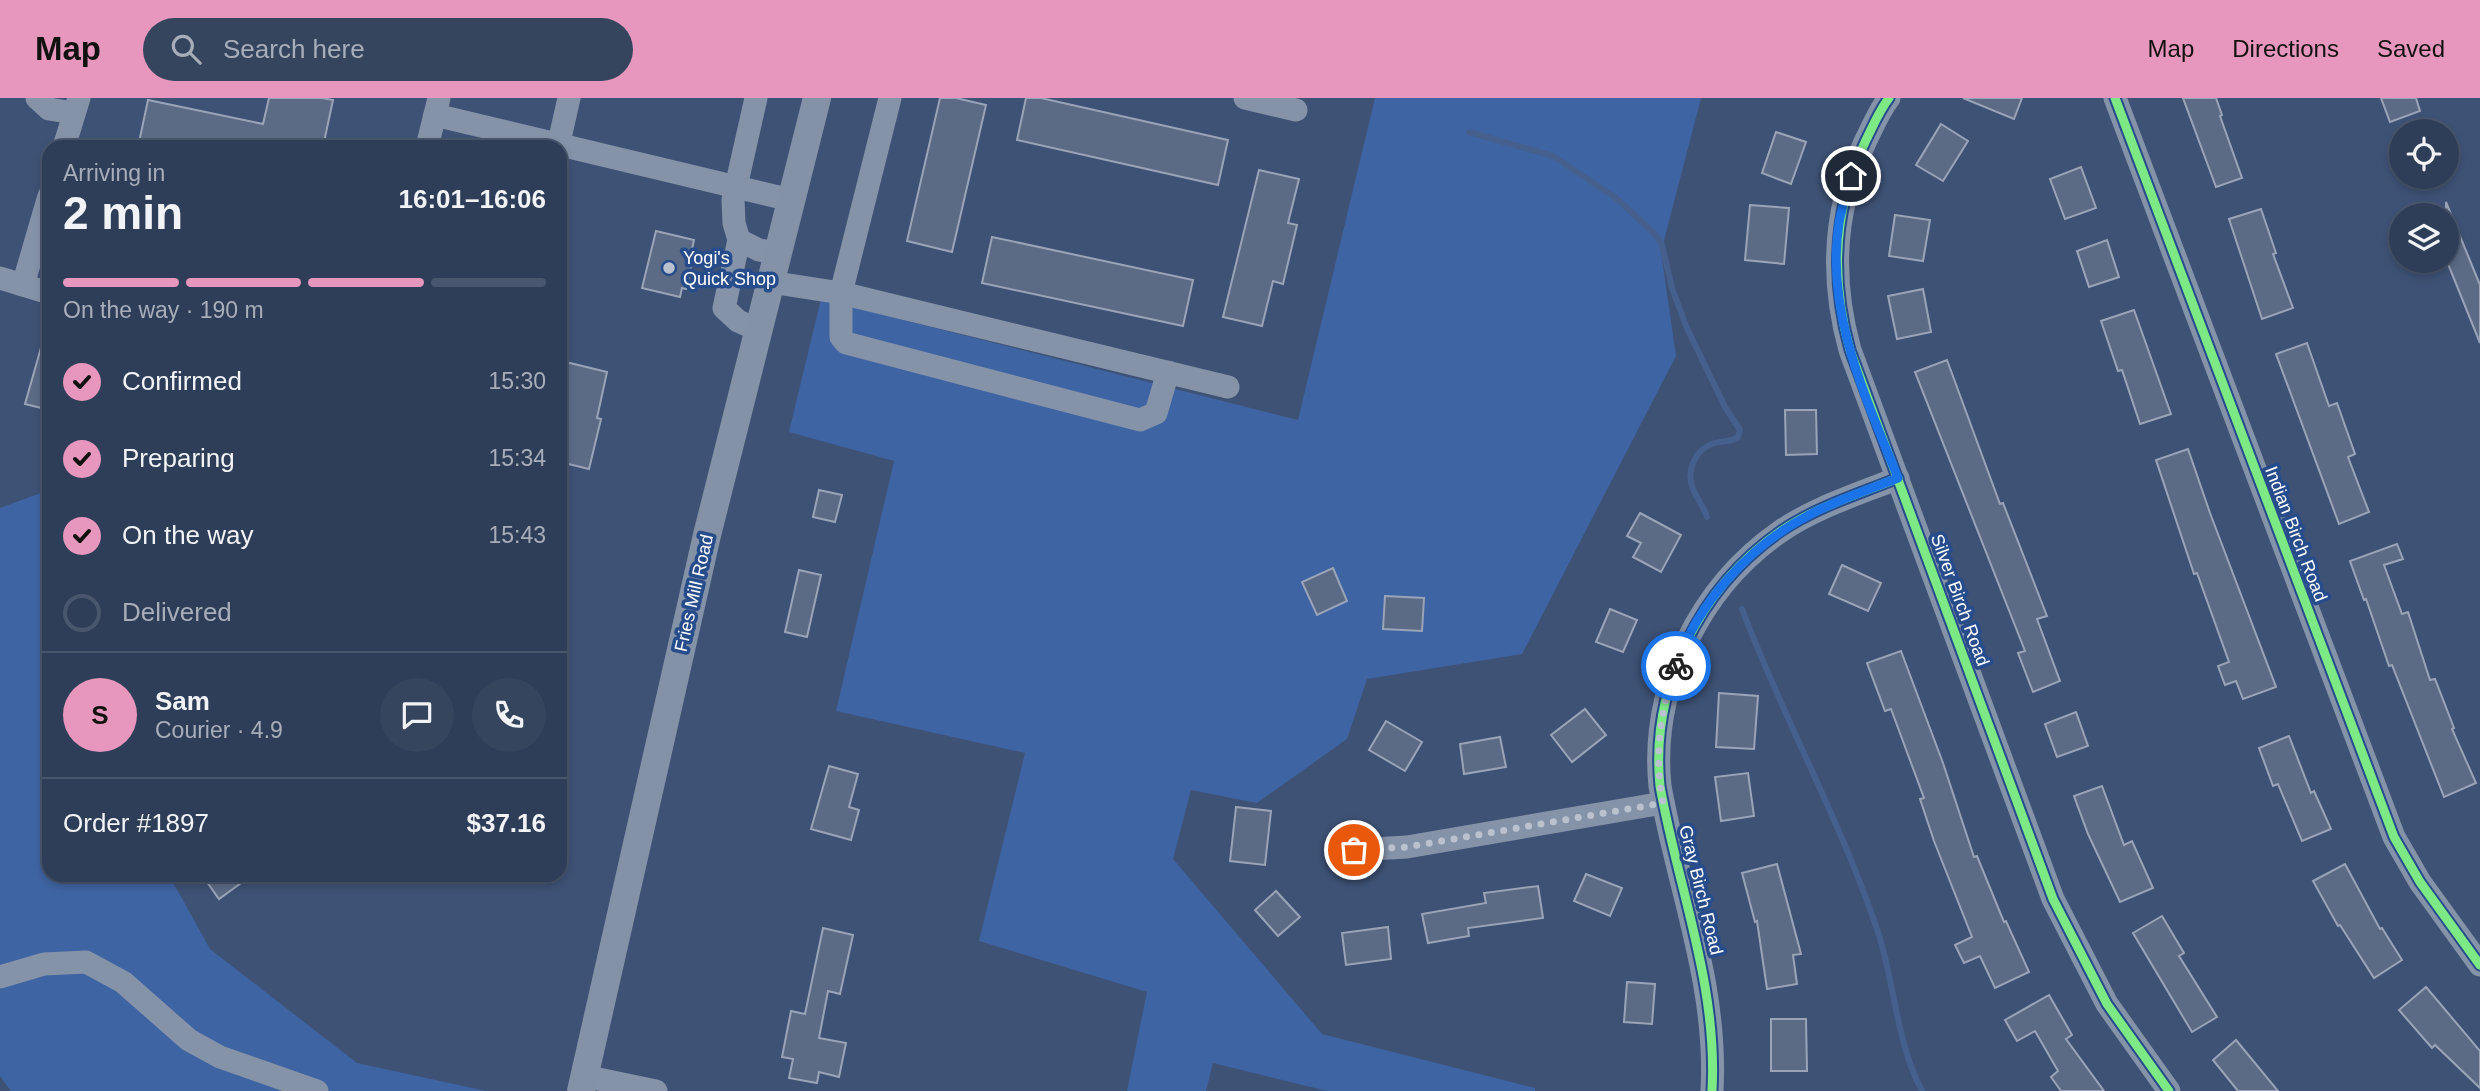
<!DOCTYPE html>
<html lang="en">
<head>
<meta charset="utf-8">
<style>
  body { margin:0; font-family:Arial,sans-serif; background:#36455e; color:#f1f3f6; height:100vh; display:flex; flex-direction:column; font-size:26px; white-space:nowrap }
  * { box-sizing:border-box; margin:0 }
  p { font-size:23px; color:#a7aeba }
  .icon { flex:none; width:38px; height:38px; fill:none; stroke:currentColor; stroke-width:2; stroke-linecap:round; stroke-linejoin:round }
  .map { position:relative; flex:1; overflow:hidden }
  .drawer { position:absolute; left:42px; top:42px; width:525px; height:742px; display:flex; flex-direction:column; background:#2e3e58; border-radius:21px; box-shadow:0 4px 10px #0003,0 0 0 2px #49576e }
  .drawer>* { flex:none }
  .tools { position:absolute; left:2389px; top:21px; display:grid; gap:14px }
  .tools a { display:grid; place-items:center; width:70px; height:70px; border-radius:50%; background:#2e3e58; box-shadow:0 4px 10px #0003,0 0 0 2px #49576e; font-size:35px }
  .pin { position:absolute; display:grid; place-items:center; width:60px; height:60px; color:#fff; margin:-30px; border:4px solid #fff; border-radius:50%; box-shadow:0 2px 7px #0007 }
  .courier { position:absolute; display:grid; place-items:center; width:70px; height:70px; margin:-35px; border:5px solid #1a73e8; border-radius:50%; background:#fff; color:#222; box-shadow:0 2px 9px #0007 }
  .overview em { font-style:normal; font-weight:800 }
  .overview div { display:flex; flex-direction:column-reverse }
  .overview { display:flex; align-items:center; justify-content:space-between; height:119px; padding:0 21px }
  h1 { font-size:46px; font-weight:800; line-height:52px }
  .bar { display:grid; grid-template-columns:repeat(4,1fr); gap:10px 7px; align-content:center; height:84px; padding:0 21px }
  .bar i { height:9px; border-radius:5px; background:#49576e }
  .bar .on { background:#e797bd }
  .bar p { grid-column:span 4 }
  .line { display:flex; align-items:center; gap:18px; padding:0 21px; border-top:2px solid #49576e }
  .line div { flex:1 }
  .round { display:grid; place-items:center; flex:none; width:74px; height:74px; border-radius:37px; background:#36455e }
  ol { padding:0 21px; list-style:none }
  li { display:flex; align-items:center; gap:21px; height:77px }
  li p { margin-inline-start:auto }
  li .icon { padding:7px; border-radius:50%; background:#e797bd; color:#111; stroke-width:4 }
  li:last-child { color:#a7aeba }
  li i { width:38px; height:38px; border:4px solid #49576e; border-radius:50% }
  header { display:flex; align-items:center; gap:42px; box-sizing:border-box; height:98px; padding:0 35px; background:#e797bd; color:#111 }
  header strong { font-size:33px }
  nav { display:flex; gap:38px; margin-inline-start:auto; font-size:24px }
  .search { width:490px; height:63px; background:#36455e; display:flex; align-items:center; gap:18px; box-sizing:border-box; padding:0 24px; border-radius:38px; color:#a7aeba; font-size:26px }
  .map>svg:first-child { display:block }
  .green { fill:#3f64a3 }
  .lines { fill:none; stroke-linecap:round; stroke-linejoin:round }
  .stream { stroke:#46608d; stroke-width:6 }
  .building { fill:#5b6b86; stroke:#99a4b8; stroke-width:2 }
  .minor { stroke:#8593a9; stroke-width:23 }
  .major { stroke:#8492a7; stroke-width:28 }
  .cycleway-casing { stroke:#274c8c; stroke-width:13 }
  .cycleway { stroke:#7ce984; stroke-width:9 }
  .done { stroke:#bbc2cf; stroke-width:7; stroke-dasharray:0 12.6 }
  .route { stroke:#1a73e8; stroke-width:9 }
  .poi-dot { fill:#bbc2cf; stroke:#274c8c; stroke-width:2.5 }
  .labels { text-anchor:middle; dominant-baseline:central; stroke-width:7; stroke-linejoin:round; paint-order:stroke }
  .poi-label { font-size:18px; fill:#fff; stroke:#274c8c; text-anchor:start }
  .street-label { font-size:18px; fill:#fff; stroke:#274c8c }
</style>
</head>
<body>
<header>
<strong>Map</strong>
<div class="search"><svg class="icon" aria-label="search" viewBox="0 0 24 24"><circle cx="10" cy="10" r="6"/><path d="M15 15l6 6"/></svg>Search here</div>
<nav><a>Map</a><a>Directions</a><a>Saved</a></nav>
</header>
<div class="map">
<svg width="2480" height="993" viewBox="0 0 2480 993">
  <rect width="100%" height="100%" fill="#3e5275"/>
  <g class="green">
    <path d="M1375 0H1701L1661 154 1676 258 1522 556 1367 581 1347 641 1257 705 1191 692 1173 761 1322 936 1535 990V993H1327L1213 965 1206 993H1127L1147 894 979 843 1025 655 836 613 894 363 789 334 821 201 1298 322Z"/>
    <path d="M49 392V777H169L210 851 357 965 486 993H11L0 978V410Z"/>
  </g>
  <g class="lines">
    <g class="stream">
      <path d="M1469 34 1553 58 1616 100 1654 135 1662 147 1672 190 1686 228 1725 309 1740 332 1738 339C1730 345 1721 342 1712 346 1695 352 1687 372 1692 388 1695 399 1704 408 1707 419"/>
      <path d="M1742 511C1783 620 1841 723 1878 834 1895 886 1896 944 1922 993"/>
    </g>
  </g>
  <g class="building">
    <path d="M269 0H322L333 2 323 49H138L148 2 263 26Z"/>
    <path d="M940 0H956L986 7 952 154 907 143Z"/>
    <path d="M1026 0H1041L1228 42 1218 87 1017 42Z"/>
    <path d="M1963 0H2022L2014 21Z"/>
    <path d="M2183 0H2216L2222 17 2220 18 2242 80 2216 89Z"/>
    <path d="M2381 0H2416L2420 13 2390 24Z"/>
    <path d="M1941 26 1968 43 1943 83 1916 67Z"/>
    <path d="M1776 34 1806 44 1791 86 1762 75Z"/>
    <path d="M2081 69 2096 110 2065 121 2050 81Z"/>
    <path d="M1259 72 1299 81 1288 125 1297 127 1283 186 1273 183 1262 228 1223 219Z"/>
    <path d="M2446 104 2480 187V245L2446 161Z"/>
    <path d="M1750 107 1789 110 1784 166 1745 162Z"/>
    <path d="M2261 111 2276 155 2273 156 2293 210 2262 221 2229 121Z"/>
    <path d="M1895 117 1930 122 1923 163 1889 158Z"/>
    <path d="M656 133 694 142 692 151H695L686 191 682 190 680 199 642 190Z"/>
    <path d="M992 139 1193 182 1183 228 982 185Z"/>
    <path d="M2107 142 2119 179 2089 189 2077 153Z"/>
    <path d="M1923 191 1931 234 1897 241 1888 198Z"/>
    <path d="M2134 212 2171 316 2140 326 2122 272 2118 273 2101 223Z"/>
    <path d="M44 239 49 240V312L25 306Z"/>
    <path d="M2307 245 2329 308 2337 305 2355 356 2348 359 2369 414 2339 426 2276 256Z"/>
    <path d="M1947 262 2000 406 2003 405 2047 518 2037 521 2060 583 2033 594 2018 555 2025 553 1915 274Z"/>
    <path d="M566 264 607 274 597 320 601 321 589 371 560 364V293Z"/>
    <path d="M1785 312H1816L1817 356 1786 357Z"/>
    <path d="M2188 351 2210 415 2276 589 2243 601 2236 583 2225 587 2218 568 2229 564 2197 475 2194 476 2156 362Z"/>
    <path d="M819 392 842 397 835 424 813 419Z"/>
    <path d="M1640 415 1681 437 1661 474 1633 459 1641 445 1627 438Z"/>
    <path d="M2397 446 2403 461 2384 467 2402 516 2408 514 2430 582 2435 581 2454 630 2452 631 2476 685 2444 699 2392 567 2389 568 2366 501 2364 502 2350 463Z"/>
    <path d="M1842 467 1881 485 1868 513 1829 496Z"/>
    <path d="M1333 470 1347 503 1317 517 1302 484Z"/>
    <path d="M799 472 821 477 807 539 785 534Z"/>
    <path d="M1385 498 1424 500 1422 533 1383 531Z"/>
    <path d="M1610 511 1637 522 1623 554 1596 544Z"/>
    <path d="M1901 553 1943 665 1974 759 1977 758 2004 824 2006 823 2029 874 1995 890 1980 858 1964 865 1955 847 1972 839 1934 743 1920 701 1924 700 1891 611 1885 613 1867 565Z"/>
    <path d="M1719 595 1758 598 1754 651 1716 649Z"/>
    <path d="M1585 611 1606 637 1572 664 1551 637Z"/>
    <path d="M2076 614 2088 648 2057 659 2045 626Z"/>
    <path d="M1386 623 1422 644 1405 673 1369 652Z"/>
    <path d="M2289 638 2311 695 2314 693 2331 731 2302 743 2278 686 2273 688 2259 650Z"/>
    <path d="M1500 639 1506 669 1464 676 1460 646Z"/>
    <path d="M829 668 858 676 849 709 859 712 851 742 811 731Z"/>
    <path d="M1748 675 1754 718 1721 723 1715 679Z"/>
    <path d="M2102 688 2124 747 2132 743 2153 790 2120 804 2088 736 2074 698Z"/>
    <path d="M1236 709 1271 713 1265 767 1230 763Z"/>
    <path d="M1777 766 1801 856 1793 857 1797 886 1767 891 1757 823 1755 824 1742 775Z"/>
    <path d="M2345 766 2380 831 2382 830 2402 862 2374 880 2340 827 2338 828 2313 783Z"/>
    <path d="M1586 776 1622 790 1610 818 1574 803Z"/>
    <path d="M202 777H252L219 801Z"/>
    <path d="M1538 788 1543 820 1468 830 1469 838 1428 845 1422 816 1486 805 1484 795Z"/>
    <path d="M1276 793 1300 819 1278 838 1255 812Z"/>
    <path d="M2162 818 2184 855 2179 858 2217 919 2192 934 2133 835Z"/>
    <path d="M1388 829 1391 861 1346 867 1342 835Z"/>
    <path d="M823 830 853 837 840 896 828 893 819 940 846 945 839 979 819 974 817 985 789 980 793 961 782 959 791 913 805 916Z"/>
    <path d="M1627 884 1655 886 1652 926 1624 924Z"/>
    <path d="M2426 889 2480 953V990L2435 947 2432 950 2399 912Z"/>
    <path d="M2049 897 2072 937 2066 941 2104 993H2061L2051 979 2058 973 2035 933 2017 943 2005 922Z"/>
    <path d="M1771 921H1806L1807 973H1771Z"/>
    <path d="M2236 942 2278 993H2238L2213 962Z"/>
  </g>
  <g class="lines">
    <g class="minor">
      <path d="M37 0 49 11 74 15"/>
      <path d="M756 0 733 102 734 125 739 142 759 152 777 155"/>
      <path d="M890 0 841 195V239L846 245 1140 322 1156 315 1168 274"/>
      <path d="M1245 0 1296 12"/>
      <path d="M1889 0C1879 13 1873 28 1866 42 1833 110 1830 180 1850 252L2053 801 2107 906 2169 993"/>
      <path d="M2115 0 2394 739 2420 784 2480 867"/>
      <path d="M435 17 791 102"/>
      <path d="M64 49 79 0"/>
      <path d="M427 49 439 0"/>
      <path d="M558 49 569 0"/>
      <path d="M739 142 724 210 738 223 758 232"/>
      <path d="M0 180 49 195"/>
      <path d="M770 184 841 195 1228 289"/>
      <path d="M23 187 49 98"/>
      <path d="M1354 752 1407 749 1663 705"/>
      <path d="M0 879 44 866 86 864 123 884 189 942 220 959 317 993"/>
      <path d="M584 978 656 993"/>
      <path d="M1712 993C1718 887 1678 790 1660 688 1650 589 1700 489 1781 433 1816 409 1859 396 1898 380"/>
    </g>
    <path class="major" d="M581 993 707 437 817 0"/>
    <defs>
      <g id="cycleway">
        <path d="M1889 0C1879 13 1873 28 1866 42 1833 110 1830 180 1850 252L2053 801 2107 906 2169 993"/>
        <path d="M2115 0 2394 739 2420 784 2480 867"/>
        <path d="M1712 993C1718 887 1678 790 1660 688 1650 589 1700 489 1781 433 1816 409 1859 396 1898 380"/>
      </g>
    </defs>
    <use href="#cycleway" class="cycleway-casing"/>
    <use href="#cycleway" class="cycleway"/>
  </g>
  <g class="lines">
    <path class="done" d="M1354 752 1407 749 1663 705C1654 657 1660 614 1676 568"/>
    <path class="route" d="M1676 568C1698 505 1749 448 1809 417 1837 402 1868 392 1898 380 1866 300 1825 214 1839 125 1842 109 1847 93 1851 78"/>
  </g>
  <circle class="poi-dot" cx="669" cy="170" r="7"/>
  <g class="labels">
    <g class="poi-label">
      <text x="683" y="160">Yogi's<tspan x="683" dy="21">Quick Shop</tspan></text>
    </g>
    <g class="street-label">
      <text transform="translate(2296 436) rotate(69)">Indian Birch Road</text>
      <text transform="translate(694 495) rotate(-77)">Fries Mill Road</text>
      <text transform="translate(1960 502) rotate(70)">Silver Birch Road</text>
      <text transform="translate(1701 792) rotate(76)">Gray Birch Road</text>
    </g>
  </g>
</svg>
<div class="tools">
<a><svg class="icon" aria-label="locate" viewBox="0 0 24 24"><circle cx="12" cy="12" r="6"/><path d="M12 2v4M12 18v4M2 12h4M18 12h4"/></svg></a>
<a><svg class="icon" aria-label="layers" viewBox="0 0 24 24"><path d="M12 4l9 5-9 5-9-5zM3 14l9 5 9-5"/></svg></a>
</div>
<div class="pin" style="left:1354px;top:752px;background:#ea580c"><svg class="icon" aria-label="bag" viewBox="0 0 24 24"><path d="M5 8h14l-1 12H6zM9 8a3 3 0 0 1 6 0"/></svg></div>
<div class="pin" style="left:1851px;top:78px;background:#1f2937"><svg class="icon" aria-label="home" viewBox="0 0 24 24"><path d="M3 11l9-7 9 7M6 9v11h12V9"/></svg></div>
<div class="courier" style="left:1676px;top:568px"><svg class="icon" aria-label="bike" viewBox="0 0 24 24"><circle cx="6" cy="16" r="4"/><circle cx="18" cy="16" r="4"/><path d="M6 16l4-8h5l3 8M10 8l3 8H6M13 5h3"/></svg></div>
<section class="drawer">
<div class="overview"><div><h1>2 min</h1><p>Arriving in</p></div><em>16:01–16:06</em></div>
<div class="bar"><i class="on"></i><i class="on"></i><i class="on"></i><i></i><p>On the way · 190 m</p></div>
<ol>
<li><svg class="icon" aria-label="check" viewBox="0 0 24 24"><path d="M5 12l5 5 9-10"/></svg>Confirmed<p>15:30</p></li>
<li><svg class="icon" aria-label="check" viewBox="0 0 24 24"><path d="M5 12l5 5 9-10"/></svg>Preparing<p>15:34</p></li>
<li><svg class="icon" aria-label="check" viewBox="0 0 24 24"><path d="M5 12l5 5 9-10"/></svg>On the way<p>15:43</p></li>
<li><i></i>Delivered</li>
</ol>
<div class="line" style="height:126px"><b class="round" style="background:#e797bd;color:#111">S</b><div><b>Sam</b><p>Courier · 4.9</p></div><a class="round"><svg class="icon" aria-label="chat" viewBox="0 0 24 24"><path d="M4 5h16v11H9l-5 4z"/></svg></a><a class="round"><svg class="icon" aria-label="phone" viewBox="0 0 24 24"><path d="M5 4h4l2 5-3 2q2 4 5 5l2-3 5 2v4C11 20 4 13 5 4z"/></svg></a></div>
<div class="line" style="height:91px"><div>Order #1897</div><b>$37.16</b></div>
</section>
</div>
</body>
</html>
